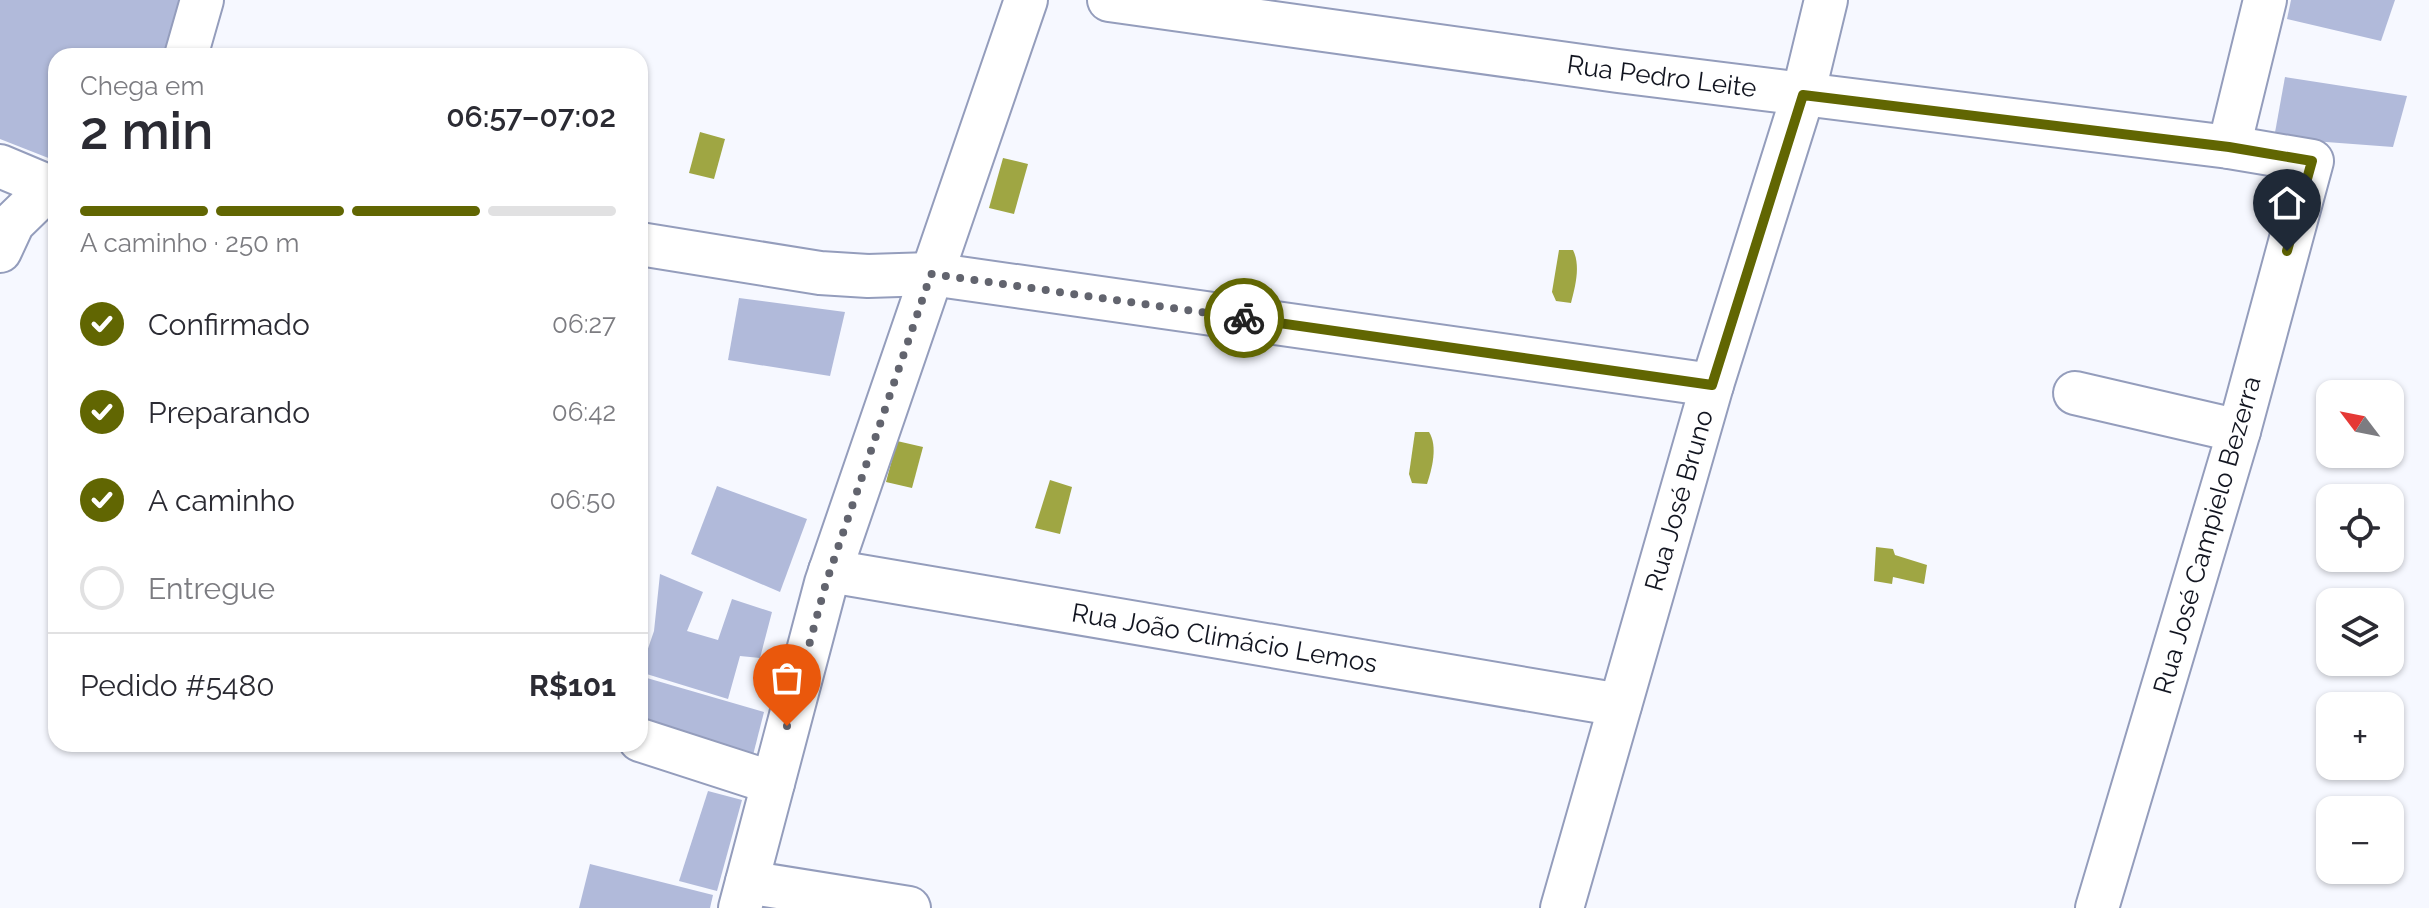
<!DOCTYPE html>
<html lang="pt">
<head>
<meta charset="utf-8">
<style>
  body { margin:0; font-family:Raleway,sans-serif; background:#f7f7f7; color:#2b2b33; height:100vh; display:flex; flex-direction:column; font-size:30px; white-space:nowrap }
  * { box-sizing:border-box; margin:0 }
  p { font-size:26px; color:#7c7c81 }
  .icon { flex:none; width:44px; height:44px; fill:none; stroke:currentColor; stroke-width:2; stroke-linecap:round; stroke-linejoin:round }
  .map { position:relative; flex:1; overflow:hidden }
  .panel { position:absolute; left:48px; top:48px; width:600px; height:704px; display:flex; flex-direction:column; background:#fff; border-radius:24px; box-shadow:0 2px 6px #0004 }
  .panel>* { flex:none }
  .needle { width:52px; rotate:302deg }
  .buttons { position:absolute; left:2316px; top:380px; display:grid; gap:16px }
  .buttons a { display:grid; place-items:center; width:88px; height:88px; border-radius:16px; background:#fff; box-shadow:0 2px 6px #0004; font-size:40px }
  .pin { position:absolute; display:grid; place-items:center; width:68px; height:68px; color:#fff; margin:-82px -34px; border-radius:50% 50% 50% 0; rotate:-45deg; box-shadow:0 0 8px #0007 }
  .pin .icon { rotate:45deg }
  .courier { position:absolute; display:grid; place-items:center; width:80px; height:80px; margin:-40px; border:6px solid #616602; border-radius:50%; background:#fff; color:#222; box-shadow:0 2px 10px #0007 }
  .overview em { font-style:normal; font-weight:600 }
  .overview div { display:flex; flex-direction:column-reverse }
  .overview { display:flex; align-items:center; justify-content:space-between; height:136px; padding:0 32px }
  h1 { font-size:52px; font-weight:600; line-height:60px }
  .bar { display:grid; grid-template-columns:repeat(4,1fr); gap:12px 8px; align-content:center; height:96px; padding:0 32px }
  .bar i { height:10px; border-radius:6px; background:#e1e1e2 }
  .bar .current { background:#616602 }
  .bar p { grid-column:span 4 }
  .line { display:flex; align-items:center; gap:20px; padding:0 32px; border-top:2px solid #e1e1e2 }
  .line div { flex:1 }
  ol { padding:0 32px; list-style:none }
  li { display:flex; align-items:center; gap:24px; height:88px }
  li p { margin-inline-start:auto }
  li .icon { padding:8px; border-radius:50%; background:#616602; color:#fff; stroke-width:4 }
  li:last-child { color:#7c7c81 }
  li i { width:44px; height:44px; border:4px solid #e1e1e2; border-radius:50% }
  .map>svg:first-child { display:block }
  .water { fill:#9fa643 }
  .building { fill:#b1bada }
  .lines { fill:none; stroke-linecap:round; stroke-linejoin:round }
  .minor-casing { stroke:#949dbc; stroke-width:46 }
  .minor { stroke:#fff; stroke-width:42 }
  .done { stroke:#62646e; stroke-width:8; stroke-dasharray:0 14.4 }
  .route { stroke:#616602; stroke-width:10 }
  .labels { text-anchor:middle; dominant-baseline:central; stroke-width:8; stroke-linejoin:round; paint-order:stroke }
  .street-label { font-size:26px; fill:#121520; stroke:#fff }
</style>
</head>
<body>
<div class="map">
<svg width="2429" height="908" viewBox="0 0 2429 908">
  <rect width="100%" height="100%" fill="#f6f8ff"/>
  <g class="water">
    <path d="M700 132 725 139 714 179 689 173Z"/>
    <path d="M1003 158 1028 164 1014 214 989 208Z"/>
    <path d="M1559 250H1573C1581 266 1575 287 1571 303L1556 301 1552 292Z"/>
    <path d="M1415 432H1429C1438 446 1432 469 1427 484L1412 483 1409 474Z"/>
    <path d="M897 441 923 447 912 488 886 482Z"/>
    <path d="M1050 480 1072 487 1060 534 1035 528Z"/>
    <path d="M1876 547 1893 549 1895 555 1927 565 1924 584 1893 577 1892 584 1874 581Z"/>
  </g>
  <g class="building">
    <path d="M0 0H181L165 56H56V161L0 139Z"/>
    <path d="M2291 0H2395L2381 41 2287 19Z"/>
    <path d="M2285 77 2407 96 2393 147 2274 138Z"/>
    <path d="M739 298 845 312 830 376 728 360Z"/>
    <path d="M717 486 807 519 780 592 691 554Z"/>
    <path d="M660 574 703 592 687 631 718 640 732 599 772 612 760 658 740 656 728 699 640 672 654 631Z"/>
    <path d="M640 676 764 712 750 767 640 733Z"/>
    <path d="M708 791 742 800 717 891 679 881Z"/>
    <path d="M590 864 713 895 710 908H579Z"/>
  </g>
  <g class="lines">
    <defs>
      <g id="minor">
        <path id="s1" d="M1109 0 1618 71 2229 147 2312 161 2239 431 2097 908"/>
        <path d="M186 56 202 0"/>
        <path d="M2229 147 2265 0"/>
        <path d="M0 166 50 187 56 186"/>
        <path d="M640 244 820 273 868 276 931 274 1712 385"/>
        <path d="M0 251 13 223 50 187"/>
        <path d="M2075 393 2239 431"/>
        <path id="s2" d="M830 571 1620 705"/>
        <path d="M640 740 773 783"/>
        <path d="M747 882 909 908"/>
        <path d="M740 908 826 583 1026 0"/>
        <path id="s3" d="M1562 908 1712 385 1803 95 1826 0"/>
      </g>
    </defs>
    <use href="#minor" class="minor-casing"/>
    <use href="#minor" class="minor"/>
  </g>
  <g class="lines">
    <path class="done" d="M787 726 826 583 931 274 1244 318"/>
    <path class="route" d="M1244 318 1712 385 1803 95 2229 147 2312 161 2287 251"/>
  </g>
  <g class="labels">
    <g class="street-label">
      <text stroke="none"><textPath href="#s1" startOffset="558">Rua Pedro Leite</textPath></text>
      <text stroke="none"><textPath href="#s3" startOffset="424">Rua José Bruno</textPath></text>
      <text transform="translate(2207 535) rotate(-74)">Rua José Campielo Bezerra</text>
      <text stroke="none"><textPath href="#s2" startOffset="400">Rua João Climácio Lemos</textPath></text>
    </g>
  </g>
</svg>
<div class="buttons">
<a><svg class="needle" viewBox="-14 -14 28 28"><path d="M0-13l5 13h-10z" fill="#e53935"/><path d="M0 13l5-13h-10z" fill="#7c7c81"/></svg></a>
<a><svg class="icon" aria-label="locate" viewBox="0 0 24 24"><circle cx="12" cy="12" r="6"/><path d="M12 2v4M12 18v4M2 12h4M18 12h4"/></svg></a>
<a><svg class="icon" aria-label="layers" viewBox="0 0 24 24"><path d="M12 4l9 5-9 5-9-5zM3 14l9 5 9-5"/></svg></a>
<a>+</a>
<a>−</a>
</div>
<div class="pin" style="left:787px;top:726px;background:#ea580c"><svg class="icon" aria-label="bag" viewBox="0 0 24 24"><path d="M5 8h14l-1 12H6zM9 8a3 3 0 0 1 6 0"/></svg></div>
<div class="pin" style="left:2287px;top:251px;background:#1f2937"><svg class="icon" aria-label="home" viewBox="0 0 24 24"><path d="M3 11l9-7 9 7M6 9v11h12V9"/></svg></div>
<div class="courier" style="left:1244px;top:318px"><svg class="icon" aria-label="bike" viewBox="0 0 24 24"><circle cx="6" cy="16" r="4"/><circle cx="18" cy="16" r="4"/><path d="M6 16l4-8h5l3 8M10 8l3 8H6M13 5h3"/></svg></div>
<section class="panel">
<div class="overview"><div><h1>2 min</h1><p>Chega em</p></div><em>06:57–07:02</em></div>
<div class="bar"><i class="current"></i><i class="current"></i><i class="current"></i><i></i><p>A caminho · 250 m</p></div>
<ol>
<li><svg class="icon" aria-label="check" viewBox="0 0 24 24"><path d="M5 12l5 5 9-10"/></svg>Confirmado<p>06:27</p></li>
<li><svg class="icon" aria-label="check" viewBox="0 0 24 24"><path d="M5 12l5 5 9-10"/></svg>Preparando<p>06:42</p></li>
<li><svg class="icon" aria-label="check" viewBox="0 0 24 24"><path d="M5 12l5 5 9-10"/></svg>A caminho<p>06:50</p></li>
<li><i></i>Entregue</li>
</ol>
<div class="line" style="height:104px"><div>Pedido #5480</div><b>R$101</b></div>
</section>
</div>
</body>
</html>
